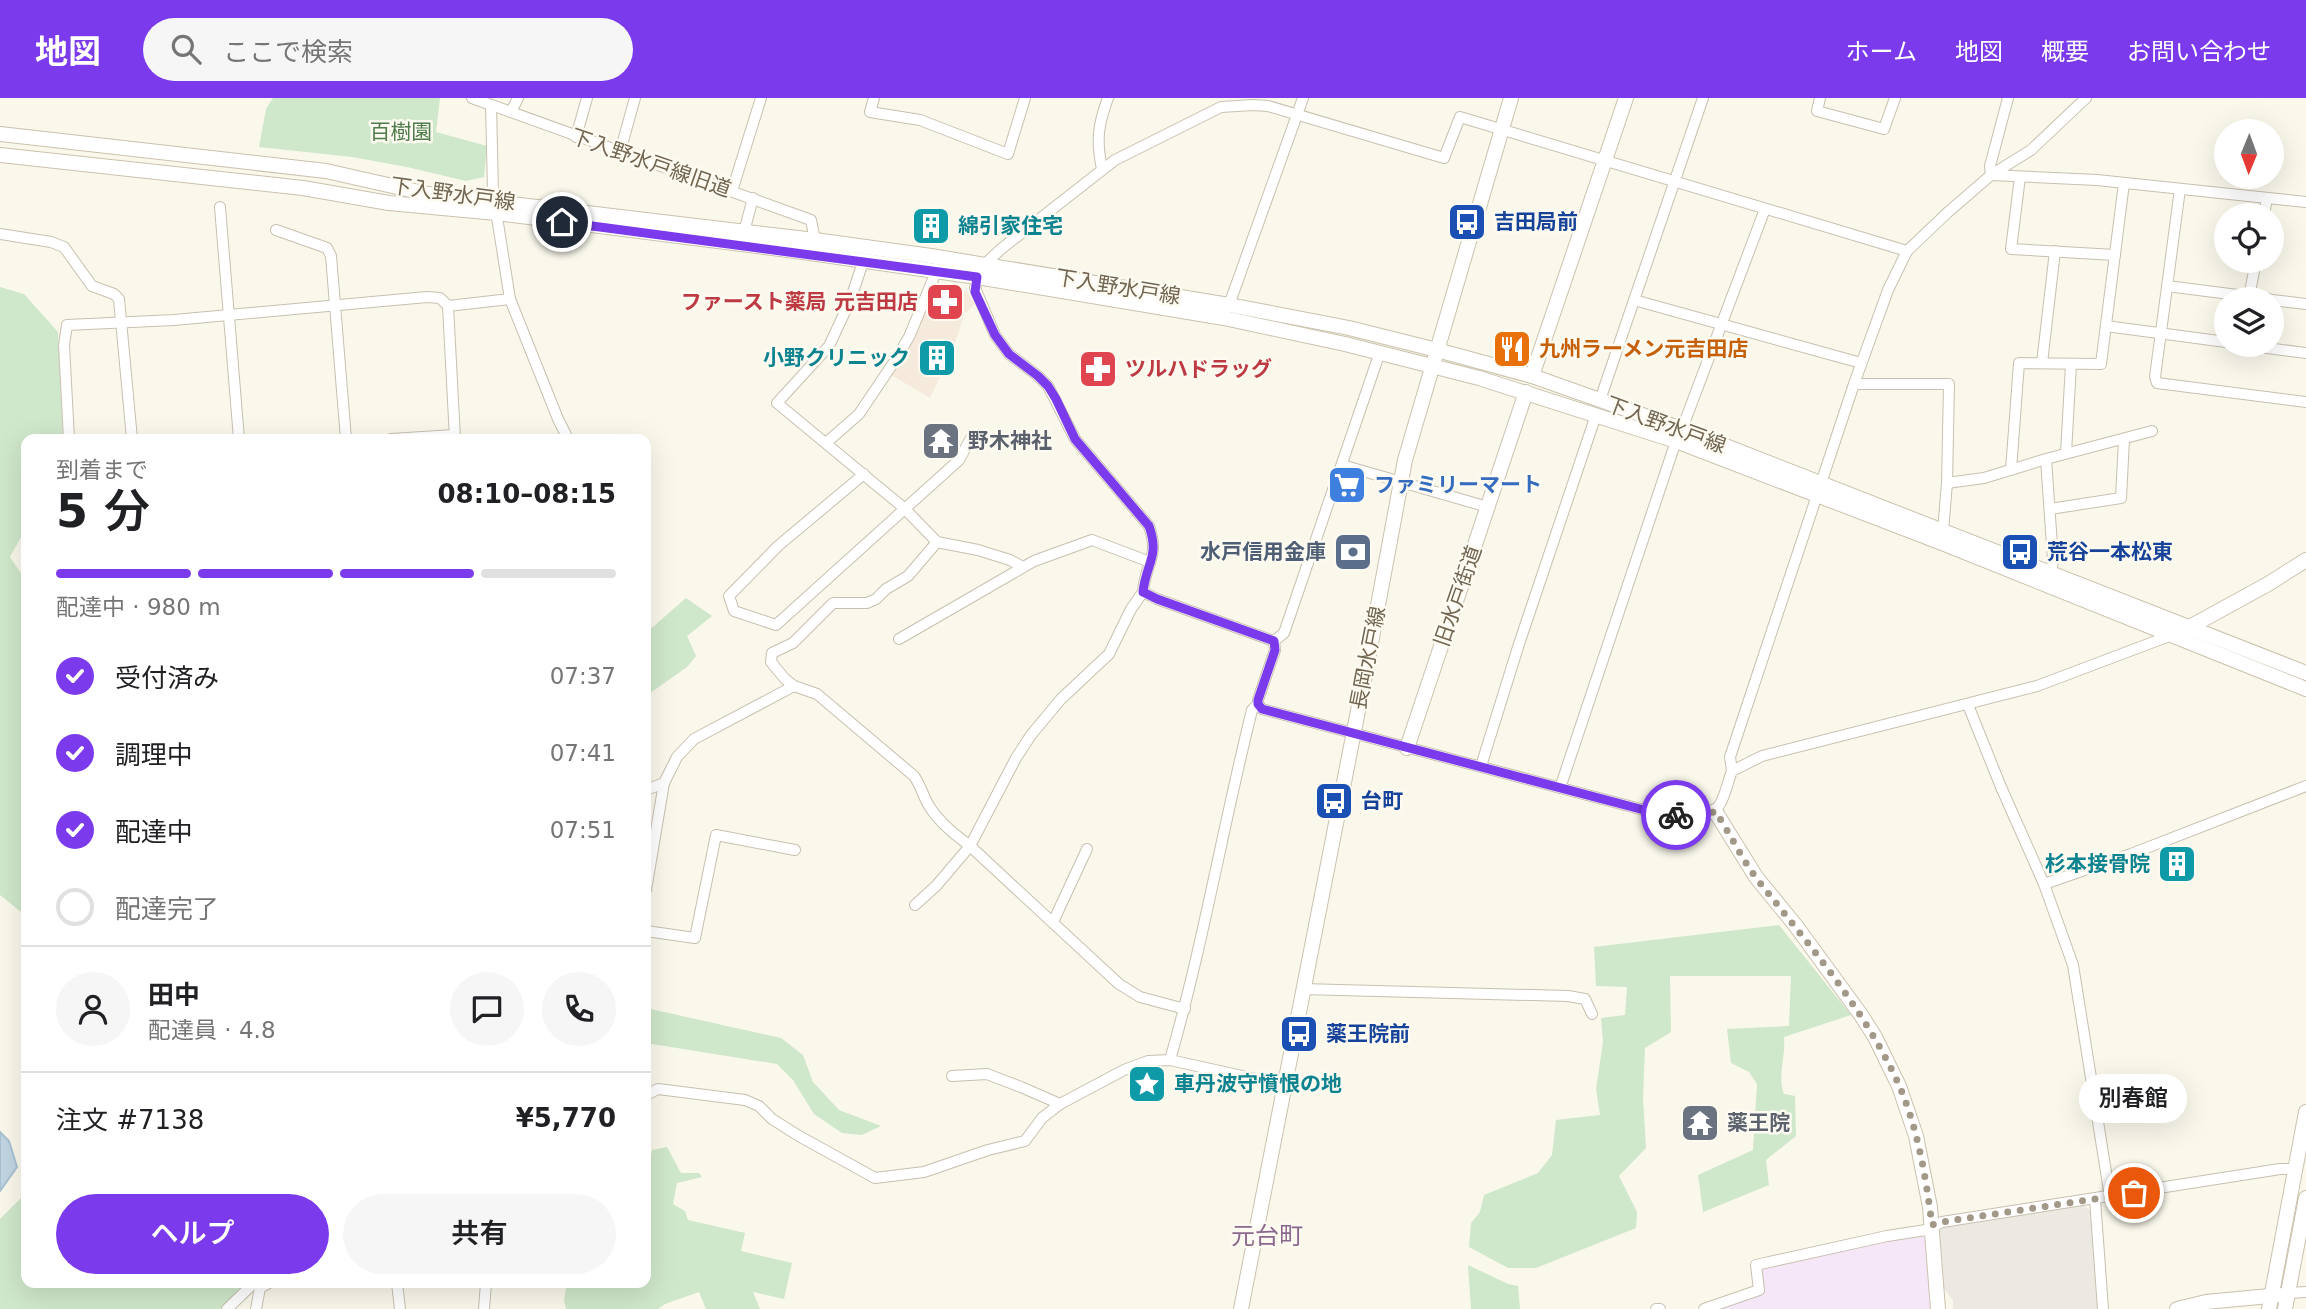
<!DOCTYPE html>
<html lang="ja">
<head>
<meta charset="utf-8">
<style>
  body { margin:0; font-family:"DejaVu Sans","Noto Sans JP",sans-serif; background:#f6f6f6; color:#202124; height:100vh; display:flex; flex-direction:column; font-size:26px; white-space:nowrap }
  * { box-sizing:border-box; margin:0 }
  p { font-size:23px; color:#757577 }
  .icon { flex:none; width:38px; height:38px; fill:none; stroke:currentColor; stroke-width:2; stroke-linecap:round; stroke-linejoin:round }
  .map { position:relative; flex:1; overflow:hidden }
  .drawer { position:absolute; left:21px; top:336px; width:630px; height:854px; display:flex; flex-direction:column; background:#fff; border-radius:14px; box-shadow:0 7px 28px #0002 }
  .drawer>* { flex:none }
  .needle { width:46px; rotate:181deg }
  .controls { position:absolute; left:2214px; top:21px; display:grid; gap:14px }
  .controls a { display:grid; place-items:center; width:70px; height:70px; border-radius:50%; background:#fff; box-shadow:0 7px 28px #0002; font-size:35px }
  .pin { position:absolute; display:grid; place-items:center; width:60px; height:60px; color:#fff; margin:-30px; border:4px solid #fff; border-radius:50%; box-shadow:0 2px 7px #0007 }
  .courier { position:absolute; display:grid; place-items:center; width:70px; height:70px; margin:-35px; border:5px solid #7c3aed; border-radius:50%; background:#fff; color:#222; box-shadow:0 2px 9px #0007 }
  .bubble { position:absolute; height:49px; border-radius:24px; background:#fff; box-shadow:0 7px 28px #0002; font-size:23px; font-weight:600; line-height:49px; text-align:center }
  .head em { font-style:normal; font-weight:600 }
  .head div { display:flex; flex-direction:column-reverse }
  .head { display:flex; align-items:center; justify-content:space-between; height:119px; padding:0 35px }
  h1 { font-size:46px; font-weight:600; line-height:52px }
  .bar { display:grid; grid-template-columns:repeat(4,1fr); gap:10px 7px; align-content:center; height:84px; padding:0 35px }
  .bar i { height:9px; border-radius:5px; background:#e0e0e0 }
  .bar .selected { background:#7c3aed }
  .bar p { grid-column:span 4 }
  .line { display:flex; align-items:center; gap:18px; padding:0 35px; border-top:2px solid #e0e0e0 }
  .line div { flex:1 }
  .round { display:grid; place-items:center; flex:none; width:74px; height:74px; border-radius:37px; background:#f6f6f6 }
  ol { padding:0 35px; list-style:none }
  li { display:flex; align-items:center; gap:21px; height:77px }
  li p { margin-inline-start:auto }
  li .icon { padding:7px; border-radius:50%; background:#7c3aed; color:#fff; stroke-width:4 }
  li:last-child { color:#757577 }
  li i { width:38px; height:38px; border:4px solid #e0e0e0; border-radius:50% }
  .primary-button { display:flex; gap:14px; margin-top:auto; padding:14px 35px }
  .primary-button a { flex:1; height:80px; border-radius:42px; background:#7c3aed; color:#fff; font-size:28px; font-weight:600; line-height:80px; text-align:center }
  .primary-button a+a { background:#f6f6f6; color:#202124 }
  header { display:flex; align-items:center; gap:42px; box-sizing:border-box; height:98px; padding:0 35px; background:#7c3aed; color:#fff }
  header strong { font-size:33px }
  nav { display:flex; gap:38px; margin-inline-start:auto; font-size:24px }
  .search { width:490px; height:63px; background:#f6f6f6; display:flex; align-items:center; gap:18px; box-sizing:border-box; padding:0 24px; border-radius:38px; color:#757577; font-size:26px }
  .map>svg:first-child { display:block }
  .commercial { fill:#f6eadd }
  .industrial { fill:#ece9e3 }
  .education { fill:#f5e7f7 }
  .green { fill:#cfe7ca }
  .water { fill:#c1d5e2; stroke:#a8c2d2; stroke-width:2 }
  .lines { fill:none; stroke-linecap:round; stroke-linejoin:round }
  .street-casing { stroke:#c8c0af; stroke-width:12 }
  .secondary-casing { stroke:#cbc2ad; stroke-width:16 }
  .street { stroke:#fff; stroke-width:10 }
  .secondary { stroke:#fff; stroke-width:14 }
  .done { stroke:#a29887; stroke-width:7; stroke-dasharray:0 12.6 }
  .route { stroke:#7c3aed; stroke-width:9 }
  .labels { text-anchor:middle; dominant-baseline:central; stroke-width:5; stroke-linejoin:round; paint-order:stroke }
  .park-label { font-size:21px; fill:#507c4d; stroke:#fdfbf1 }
  .street-label { font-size:21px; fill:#726551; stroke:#fdfbf1 }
  .transit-label { font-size:21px; font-weight:bold; fill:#164399; stroke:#fdfbf1; text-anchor:start }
  .culture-label { font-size:21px; font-weight:bold; fill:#0d838f; stroke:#fdfbf1; text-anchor:start }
  .health-label { font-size:21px; font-weight:bold; fill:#be3a42; stroke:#fdfbf1; text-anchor:end }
  .food-label { font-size:21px; font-weight:bold; fill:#c56008; stroke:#fdfbf1; text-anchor:start }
  .worship-label { font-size:21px; font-weight:bold; fill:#5b616d; stroke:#fdfbf1; text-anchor:start }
  .shop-label { font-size:21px; font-weight:bold; fill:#366cbe; stroke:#fdfbf1; text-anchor:start }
  .service-label { font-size:21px; font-weight:bold; fill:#4e5e75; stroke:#fdfbf1; text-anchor:end }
  .quarter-label { font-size:24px; fill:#8b688d; stroke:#fdfbf1 }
</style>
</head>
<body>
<header>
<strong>地図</strong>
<div class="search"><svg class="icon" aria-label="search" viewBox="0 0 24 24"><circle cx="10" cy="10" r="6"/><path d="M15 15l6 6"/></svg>ここで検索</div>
<nav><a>ホーム</a><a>地図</a><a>概要</a><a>お問い合わせ</a></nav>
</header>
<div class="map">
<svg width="2306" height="1211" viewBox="0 0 2306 1211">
  <rect width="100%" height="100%" fill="#faf8eb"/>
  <path class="commercial" d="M935 189 967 193 975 206 965 215 952 254 930 300 891 277Z"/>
  <path class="industrial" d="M2083 1107 2091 1113 2098 1211H1953V1202L1943 1190 1939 1133 1944 1129Z"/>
  <path class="education" d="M1926 1137 1934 1211H1715L1763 1194 1761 1170 1885 1142Z"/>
  <g class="green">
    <path d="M273 0H440L436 34 487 48 484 79 466 83 407 69 352 59 259 49 266 11Z"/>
    <path d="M0 189 24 196 58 234 63 341H26V430L10 459 26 483V818L0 797Z"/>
    <path d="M686 500 712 518 687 538 696 558 687 569 646 598V535Z"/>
    <path d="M1779 827 1851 917 1784 939C1786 958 1777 978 1784 996L1795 998 1796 1038 1766 1062 1769 1087 1703 1114 1698 1077 1753 1052 1757 986 1749 974 1731 965 1727 931 1789 928 1791 878H1670L1671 934 1645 950 1643 1000 1646 1050 1619 1078 1637 1114 1636 1130 1536 1170H1508L1469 1149 1471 1125 1480 1114 1484 1097 1538 1075 1552 1057 1556 1022 1600 1017 1596 991 1603 944 1601 920 1625 917 1627 889 1596 888 1594 849Z"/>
    <path d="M646 910 781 940 803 957 813 984 839 1012 881 1028 862 1037 842 1035 814 1016 793 982 777 966 646 945Z"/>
    <path d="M667 1049 681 1075H699L702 1079 677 1085 673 1106 685 1113 688 1122 745 1135 741 1153 792 1165 784 1201 753 1194 760 1211H706L699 1194 665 1206 658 1211H566L564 1202 567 1185H646V1087L652 1052Z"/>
    <path d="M26 1095V1185H247L220 1211H0V1121Z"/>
    <path d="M1468 1167 1508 1186 1518 1188 1520 1211H1471Z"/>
  </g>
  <path class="water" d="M0 1034 9 1043 17 1069 0 1093Z"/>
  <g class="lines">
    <defs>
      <g id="street">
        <path d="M472 0 811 122 815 142"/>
        <path d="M874 0 870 14 920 22 1008 56 1025 0"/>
        <path d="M1820 0 1817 13 1884 31 1895 0"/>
        <path d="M2008 0 1990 68 1991 77 2097 82 2306 104"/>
        <path d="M491 7 493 94 510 201 558 321 568 341"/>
        <path d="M511 14 518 0"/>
        <path d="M576 39 587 0"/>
        <path d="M620 54 635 0"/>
        <path d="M1102 71C1096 42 1098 27 1108 0"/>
        <path d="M2020 79 2011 151 2115 157"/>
        <path d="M2180 91 2155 279 2157 285 2306 304"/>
        <path d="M732 93 761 0"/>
        <path d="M220 109 239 341"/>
        <path d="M2264 117 2267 100"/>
        <path d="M276 132 327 150 331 158 346 341"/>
        <path d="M744 134 753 100"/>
        <path d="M0 136 51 144 64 149 92 188 114 196 119 201 132 341"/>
        <path d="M1907 153 1460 19 1444 60 1268 8 1253 7 1221 9 1115 62 1001 151 984 167 979 175 975 190 995 237 1009 256 1038 278 1048 288 1075 341 1149 428C1160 460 1145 465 1143 494L1157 501 1274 543 1275 552 1258 602V606L1262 611 1644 712C1667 716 1708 731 1721 704 1726 695 1728 683 1732 673L1762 658 2037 588 2172 537"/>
        <path d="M863 164 850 203 829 248 777 305 904 410 937 444 978 452 1010 462 1023 469"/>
        <path d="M2167 188 2269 201"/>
        <path d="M2249 199 2256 163"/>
        <path d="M1634 202 1861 265"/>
        <path d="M2272 202 2306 206"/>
        <path d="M1229 207 1303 0"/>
        <path d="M448 208 510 201"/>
        <path d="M2106 228 2226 244"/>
        <path d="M2244 247 2306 255"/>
        <path d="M2042 265 2055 153"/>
        <path d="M1854 286H1949L1947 385 1943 433"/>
        <path d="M1600 302 1703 0"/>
        <path d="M1682 331 1765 111"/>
        <path d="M69 341 64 247 67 227 174 222 427 199 440 200 448 208 455 341"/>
        <path d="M391 341 454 337"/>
        <path d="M826 345 859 316 894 264 909 239 936 174"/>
        <path d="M2066 355 2071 266"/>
        <path d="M2046 361 2053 462 2051 475"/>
        <path d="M1342 367 1488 409"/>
        <path d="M2011 372 2019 265 2101 266 2124 85"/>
        <path d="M864 376 778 448 729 498 734 513 776 527 959 362 971 340"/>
        <path d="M1947 385 1984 380 2046 361 2152 333"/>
        <path d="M2050 411 2121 400 2124 341"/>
        <path d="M937 444 908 478 886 491 876 501 867 505H833L793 545 772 555 771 564 785 581 794 588 817 596 914 678C921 688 923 698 929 708 940 725 954 736 970 748L1119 886 1140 899 1185 911"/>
        <path d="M899 541 1034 463 1092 442 1150 464"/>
        <path d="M1274 543 1284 535 1380 254"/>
        <path d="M1968 607 2001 689 2044 786 2073 867 2110 1099"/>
        <path d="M1481 668 1519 546 1596 317"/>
        <path d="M1732 673 1730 659 1854 286 1888 192 1907 153 1947 115 1991 77 2031 52 2086 0"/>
        <path d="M1560 690 1676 343"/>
        <path d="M646 692 664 685"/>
        <path d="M2044 786 2131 756 2306 688"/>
        <path d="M646 792 664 685 677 659 694 641 794 588"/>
        <path d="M915 807 936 788 970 748 1016 660 1031 637 1061 601 1109 556 1131 511 1143 494"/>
        <path d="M1053 824 1087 751"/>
        <path d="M646 833 695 840 716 737 795 752"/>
        <path d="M1302 891 1568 898 1585 901 1592 916"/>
        <path d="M1170 962C1203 847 1223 728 1252 612L1258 606"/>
        <path d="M952 978 987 976 1021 989 1060 1006"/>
        <path d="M646 997 658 991 745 1002 759 1008 772 1021 799 1038 875 1080 924 1074 988 1052 1025 1043 1042 1020 1060 1006 1124 972 1148 963 1170 962 1283 987"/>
        <path d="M2095 1101 2103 1211"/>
        <path d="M397 1185 400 1211"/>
        <path d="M2288 1195 2306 1194"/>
        <path d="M227 1211 254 1185"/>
        <path d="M256 1211 260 1190 269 1185"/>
        <path d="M484 1211 486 1185"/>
        <path d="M1656 1211H1660"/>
        <path d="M1704 1211 1759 1192 1756 1167 1887 1138 1926 1132 1942 1124 2280 1071H2295"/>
      </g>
      <g id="secondary">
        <path d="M0 36 326 73 428 96 815 142 931 158 1229 207 1349 230 1437 252 1532 278 1682 331 2306 575"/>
        <path d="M0 57 303 90 389 105 496 115 803 154 977 179 1224 220 1345 246 1479 280 1676 343 1942 445 2306 591"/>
        <path d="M1532 278 1626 0"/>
        <path d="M2186 531 2268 486 2306 462"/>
        <path d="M1407 650 1526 294"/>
        <path d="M1715 713 1756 779 1796 828 1861 917 1875 939 1899 988 1916 1038 1930 1109 1938 1211"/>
        <path d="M1241 1211 1366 572 1405 362 1511 0"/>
        <path d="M2177 1211 2206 1204 2280 1197"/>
        <path d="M2269 1211 2306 1014"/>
        <path d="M2285 1211 2306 1100"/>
      </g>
    </defs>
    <use href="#street" class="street-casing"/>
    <use href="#secondary" class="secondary-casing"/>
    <use href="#street" class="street"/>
    <use href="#secondary" class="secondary"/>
  </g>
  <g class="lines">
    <path class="done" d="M1676 717C1690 719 1702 721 1715 713 1730 735 1741 760 1757 781 1809 847 1864 910 1899 987 1918 1031 1926 1080 1932 1127L1942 1124 2134 1095"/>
    <path class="route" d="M562 124 977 179 975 194 995 237 1009 256 1038 278 1048 288 1056 301 1075 341 1149 428C1160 459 1146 465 1143 494L1157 501 1274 543 1275 552 1258 602V606L1262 611 1644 712 1676 717"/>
  </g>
  <defs>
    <symbol id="bus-square" viewBox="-11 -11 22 22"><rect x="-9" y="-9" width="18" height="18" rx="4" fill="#1a4fb4" stroke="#fdfbf1"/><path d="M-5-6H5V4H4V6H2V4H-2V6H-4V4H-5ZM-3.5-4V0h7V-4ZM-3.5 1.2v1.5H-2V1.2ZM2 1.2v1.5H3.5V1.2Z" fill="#fff"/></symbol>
    <symbol id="building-square" viewBox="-11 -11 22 22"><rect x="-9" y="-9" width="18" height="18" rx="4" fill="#0f9aa8" stroke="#fdfbf1"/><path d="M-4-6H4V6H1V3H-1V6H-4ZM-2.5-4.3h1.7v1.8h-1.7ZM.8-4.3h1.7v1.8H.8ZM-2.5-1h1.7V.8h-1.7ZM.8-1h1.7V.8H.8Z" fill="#fff"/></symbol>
    <symbol id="pharmacy-square" viewBox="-11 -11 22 22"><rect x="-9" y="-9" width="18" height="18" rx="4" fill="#e0444e" stroke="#fdfbf1"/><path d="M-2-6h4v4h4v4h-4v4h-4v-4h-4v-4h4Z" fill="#fff"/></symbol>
    <symbol id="restaurant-square" viewBox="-11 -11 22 22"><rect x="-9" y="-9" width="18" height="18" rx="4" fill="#e8710a" stroke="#fdfbf1"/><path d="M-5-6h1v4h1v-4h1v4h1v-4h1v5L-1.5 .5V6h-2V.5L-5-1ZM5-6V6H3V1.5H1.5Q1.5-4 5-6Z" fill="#fff"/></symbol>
    <symbol id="temple-square" viewBox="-11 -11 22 22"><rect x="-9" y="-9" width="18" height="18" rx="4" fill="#6b7280" stroke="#fdfbf1"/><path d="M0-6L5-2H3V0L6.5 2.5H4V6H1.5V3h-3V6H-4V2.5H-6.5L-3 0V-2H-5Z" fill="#fff"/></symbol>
    <symbol id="supermarket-square" viewBox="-11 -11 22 22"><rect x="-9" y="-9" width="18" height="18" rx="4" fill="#3f7fe0" stroke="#fdfbf1"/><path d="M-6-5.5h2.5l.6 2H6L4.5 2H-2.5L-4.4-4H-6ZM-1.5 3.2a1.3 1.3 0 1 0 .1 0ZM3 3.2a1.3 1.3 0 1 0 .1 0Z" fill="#fff"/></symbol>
    <symbol id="bank-square" viewBox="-11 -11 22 22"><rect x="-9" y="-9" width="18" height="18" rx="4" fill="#5c6f8a" stroke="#fdfbf1"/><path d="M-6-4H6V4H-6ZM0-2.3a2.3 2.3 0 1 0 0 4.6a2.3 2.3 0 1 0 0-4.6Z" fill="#fff"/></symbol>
    <symbol id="sight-square" viewBox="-11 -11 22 22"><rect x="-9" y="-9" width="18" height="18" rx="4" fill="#0f9aa8" stroke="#fdfbf1"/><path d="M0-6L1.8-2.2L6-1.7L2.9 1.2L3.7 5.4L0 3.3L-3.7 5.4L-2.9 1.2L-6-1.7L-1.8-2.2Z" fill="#fff"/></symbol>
  </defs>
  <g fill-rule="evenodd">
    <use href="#bus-square" x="1445" y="102" width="44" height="44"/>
    <use href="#building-square" x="909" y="106" width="44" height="44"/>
    <use href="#pharmacy-square" x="923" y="182" width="44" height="44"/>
    <use href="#restaurant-square" x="1490" y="229" width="44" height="44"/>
    <use href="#building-square" x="915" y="238" width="44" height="44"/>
    <use href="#pharmacy-square" x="1076" y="249" width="44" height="44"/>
    <use href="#temple-square" x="919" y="321" width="44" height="44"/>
    <use href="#supermarket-square" x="1325" y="365" width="44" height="44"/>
    <use href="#bank-square" x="1331" y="432" width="44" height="44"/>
    <use href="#bus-square" x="1998" y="432" width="44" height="44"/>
    <use href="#bus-square" x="1312" y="681" width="44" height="44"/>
    <use href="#building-square" x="2155" y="744" width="44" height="44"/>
    <use href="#bus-square" x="1277" y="914" width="44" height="44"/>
    <use href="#sight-square" x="1125" y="964" width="44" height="44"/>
    <use href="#temple-square" x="1678" y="1003" width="44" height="44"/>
  </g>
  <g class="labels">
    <g class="park-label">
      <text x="401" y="34">百樹園</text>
    </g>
    <g class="street-label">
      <text transform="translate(651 65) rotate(19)">下入野水戸線旧道</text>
      <text transform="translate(453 96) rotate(8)">下入野水戸線</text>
      <text transform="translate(1118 189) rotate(9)">下入野水戸線</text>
      <text transform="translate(1666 327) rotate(20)">下入野水戸線</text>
      <text transform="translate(1458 498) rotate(-71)">旧水戸街道</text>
      <text transform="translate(1368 560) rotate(-79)">長岡水戸線</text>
    </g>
    <g class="transit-label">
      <text x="1494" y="124">吉田局前</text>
      <text x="2047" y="454">荒谷一本松東</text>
      <text x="1361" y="703">台町</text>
      <text x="1326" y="936">薬王院前</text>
    </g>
    <g class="culture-label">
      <text x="958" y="128">綿引家住宅</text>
      <text x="910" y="260" text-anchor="end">小野クリニック</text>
      <text x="2150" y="766" text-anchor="end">杉本接骨院</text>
      <text x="1174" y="986">車丹波守憤恨の地</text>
    </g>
    <g class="health-label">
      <text x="918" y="204">ファースト薬局 元吉田店</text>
      <text x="1125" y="271" text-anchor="start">ツルハドラッグ</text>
    </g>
    <g class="food-label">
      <text x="1539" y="251">九州ラーメン元吉田店</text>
    </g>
    <g class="worship-label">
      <text x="968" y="343">野木神社</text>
      <text x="1727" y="1025">薬王院</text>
    </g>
    <g class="shop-label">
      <text x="1374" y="387">ファミリーマート</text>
    </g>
    <g class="service-label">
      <text x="1326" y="454">水戸信用金庫</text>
    </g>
    <g class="quarter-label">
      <text x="1267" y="1138">元台町</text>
    </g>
  </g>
</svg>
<div class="controls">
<a><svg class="needle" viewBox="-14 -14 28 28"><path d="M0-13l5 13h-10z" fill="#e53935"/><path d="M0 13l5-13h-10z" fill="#757577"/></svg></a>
<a><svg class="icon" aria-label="locate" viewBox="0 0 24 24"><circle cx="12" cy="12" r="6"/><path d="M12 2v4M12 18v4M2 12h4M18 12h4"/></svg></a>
<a><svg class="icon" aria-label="layers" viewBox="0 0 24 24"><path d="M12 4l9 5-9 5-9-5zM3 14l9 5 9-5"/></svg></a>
</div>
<div class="pin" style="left:2134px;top:1095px;background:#ea580c"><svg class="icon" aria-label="bag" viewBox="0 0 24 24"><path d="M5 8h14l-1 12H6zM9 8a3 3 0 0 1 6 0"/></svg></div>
<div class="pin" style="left:562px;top:124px;background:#1f2937"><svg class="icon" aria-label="home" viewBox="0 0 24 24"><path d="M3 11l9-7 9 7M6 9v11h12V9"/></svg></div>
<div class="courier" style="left:1676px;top:717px"><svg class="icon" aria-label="bike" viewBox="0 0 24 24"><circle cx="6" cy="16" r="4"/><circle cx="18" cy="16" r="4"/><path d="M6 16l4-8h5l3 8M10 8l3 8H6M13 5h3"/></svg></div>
<div class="bubble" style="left:2079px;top:976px;width:108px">別春館</div>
<section class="drawer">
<div class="head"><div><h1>5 分</h1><p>到着まで</p></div><em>08:10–08:15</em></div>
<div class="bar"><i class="selected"></i><i class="selected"></i><i class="selected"></i><i></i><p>配達中 · 980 m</p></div>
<ol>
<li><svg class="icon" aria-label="check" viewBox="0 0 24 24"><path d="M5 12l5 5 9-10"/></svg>受付済み<p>07:37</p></li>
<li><svg class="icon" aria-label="check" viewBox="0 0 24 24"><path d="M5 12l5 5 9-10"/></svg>調理中<p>07:41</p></li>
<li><svg class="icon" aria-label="check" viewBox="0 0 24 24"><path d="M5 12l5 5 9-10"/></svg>配達中<p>07:51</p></li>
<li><i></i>配達完了</li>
</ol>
<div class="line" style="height:126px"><a class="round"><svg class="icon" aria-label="person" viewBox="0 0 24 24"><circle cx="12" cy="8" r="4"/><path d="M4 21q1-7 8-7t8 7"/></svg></a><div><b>田中</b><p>配達員 · 4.8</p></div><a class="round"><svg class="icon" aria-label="chat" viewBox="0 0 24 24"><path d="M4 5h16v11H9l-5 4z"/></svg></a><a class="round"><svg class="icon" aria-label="phone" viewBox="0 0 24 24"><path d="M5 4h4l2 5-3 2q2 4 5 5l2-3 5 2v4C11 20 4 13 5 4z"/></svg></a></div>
<div class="line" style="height:91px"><div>注文 #7138</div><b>¥5,770</b></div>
<div class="primary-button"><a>ヘルプ</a><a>共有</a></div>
</section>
</div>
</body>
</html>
